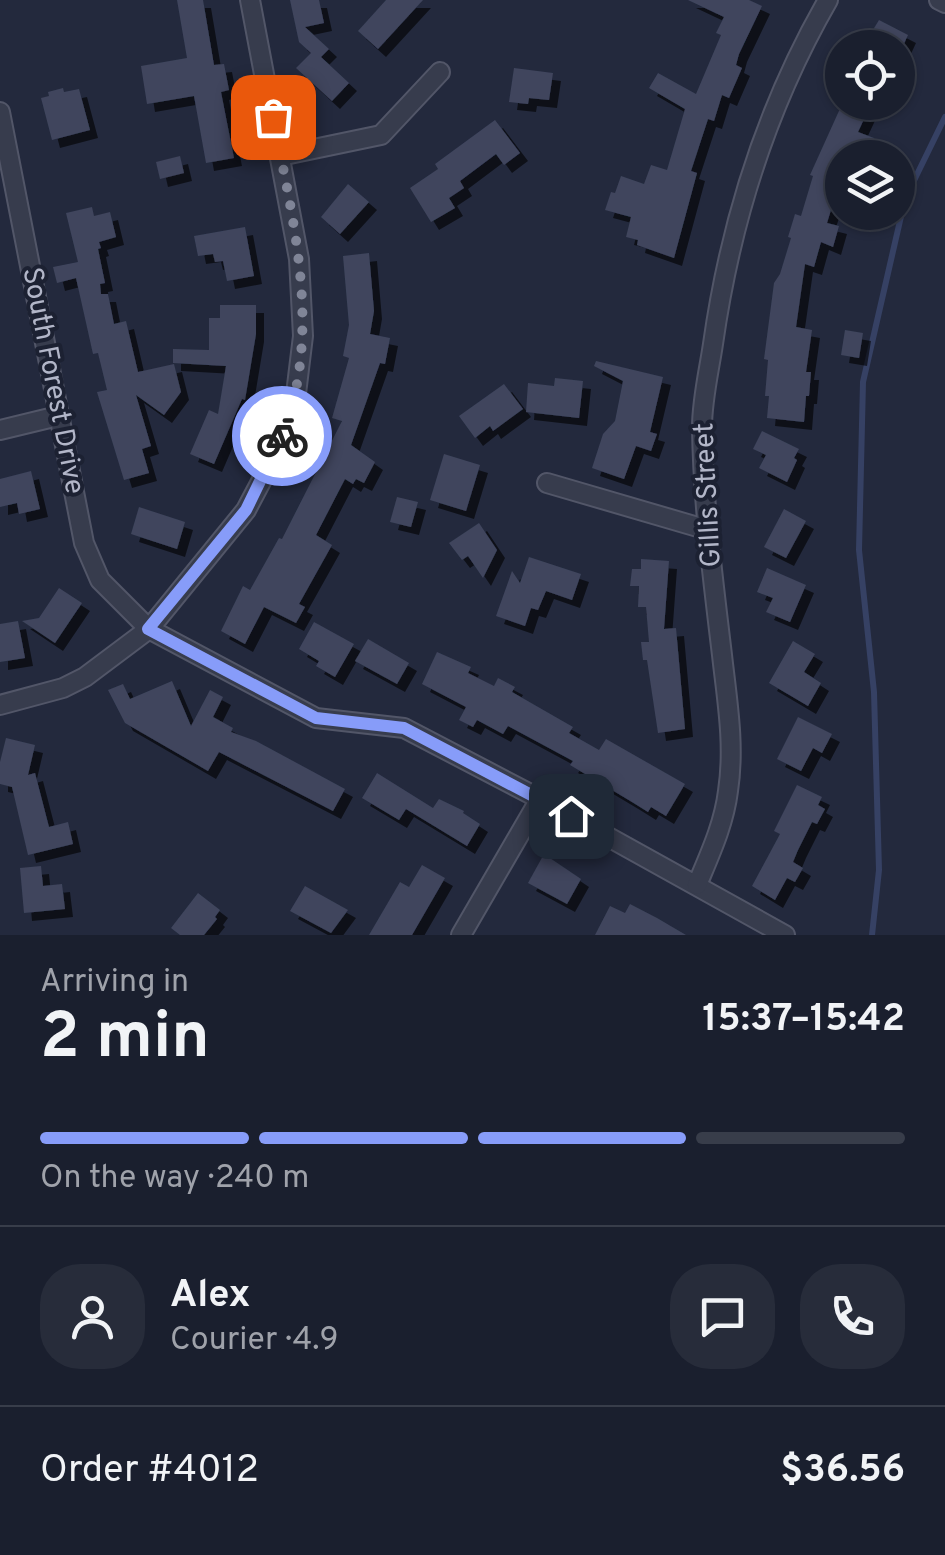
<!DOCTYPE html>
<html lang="en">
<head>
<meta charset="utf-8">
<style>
  body { margin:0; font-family:Overpass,sans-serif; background:#272c3a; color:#f1f3f6; height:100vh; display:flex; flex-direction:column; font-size:38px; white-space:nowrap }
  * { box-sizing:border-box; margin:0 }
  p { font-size:32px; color:#9fa2aa }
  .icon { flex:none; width:55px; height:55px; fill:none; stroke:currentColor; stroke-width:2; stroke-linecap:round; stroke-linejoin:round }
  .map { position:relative; height:935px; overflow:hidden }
  .side { display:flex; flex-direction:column; background:#1a1f2e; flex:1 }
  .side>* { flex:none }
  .buttons { position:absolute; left:825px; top:30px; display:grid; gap:20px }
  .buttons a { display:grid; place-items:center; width:90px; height:90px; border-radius:50%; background:#1a1f2e; box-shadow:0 2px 8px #0004,0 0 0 2px #383d4a; font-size:50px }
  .pin { position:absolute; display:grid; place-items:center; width:85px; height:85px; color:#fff; margin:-42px; border-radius:20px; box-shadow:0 5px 15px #0006 }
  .courier { position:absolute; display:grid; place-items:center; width:100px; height:100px; margin:-50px; border:8px solid #879cf9; border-radius:50%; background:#fff; color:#222; box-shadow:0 2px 12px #0007 }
  .head em { font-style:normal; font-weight:700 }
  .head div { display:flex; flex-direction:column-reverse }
  .head { display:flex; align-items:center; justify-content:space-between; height:170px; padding:0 40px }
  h1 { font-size:65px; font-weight:700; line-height:75px }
  .bar { display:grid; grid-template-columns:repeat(4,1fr); gap:15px 10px; align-content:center; height:120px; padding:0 40px }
  .bar i { height:12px; border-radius:8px; background:#383d4a }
  .bar .on { background:#879cf9 }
  .bar p { grid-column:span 4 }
  .line { display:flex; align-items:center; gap:25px; padding:0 40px; border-top:2px solid #383d4a }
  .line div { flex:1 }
  .round { display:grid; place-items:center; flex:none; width:105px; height:105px; border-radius:40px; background:#272c3a }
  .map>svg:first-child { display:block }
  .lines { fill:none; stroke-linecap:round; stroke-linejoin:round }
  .stream { stroke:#364164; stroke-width:6 }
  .building { fill:#3f455d; filter:url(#shadow) }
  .minor-casing { stroke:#525668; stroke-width:22 }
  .minor { stroke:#373c4d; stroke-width:18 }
  .done { stroke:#808597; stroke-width:10; stroke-dasharray:0 18 }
  .route { stroke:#879cf9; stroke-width:12 }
  .labels { text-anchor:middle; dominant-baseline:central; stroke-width:8; stroke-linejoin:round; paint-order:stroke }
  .street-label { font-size:28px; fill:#b2b6c8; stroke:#1c2132 }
</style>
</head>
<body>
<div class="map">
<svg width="945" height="935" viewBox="0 0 945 935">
  <defs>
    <filter id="shadow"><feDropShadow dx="8" dy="8" stdDeviation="0" flood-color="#0009"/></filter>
  </defs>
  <rect width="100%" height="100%" fill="#23293d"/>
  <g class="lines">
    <path class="stream" d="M872 935 879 870 874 692 859 550 863 382 905 199 945 117"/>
  </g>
  <g class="building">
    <path d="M177 0H203L214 65 224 64 229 90 221 92 234 158 206 163 194 96 147 104 141 66 187 58Z"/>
    <path d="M290 0H319L324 23 305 27 329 49 321 57 349 83 332 101 296 68 311 53 299 42Z"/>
    <path d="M386 0H423L378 49 358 31Z"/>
    <path d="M688 0H749L762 6 739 54 736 65 742 68 729 98 722 95 714 121 708 119 691 171 697 173 674 258 637 245 638 240 626 237 631 217 605 210 611 192 615 193 621 176 644 184 651 165 667 170 685 109 649 88 658 73 696 94 721 35 716 33 724 17Z"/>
    <path d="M879 20 908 35 902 48H862Z"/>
    <path d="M514 68 553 73 549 100 529 98 528 104 509 102Z"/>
    <path d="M63 88 64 92 79 89 90 130 52 140 41 98 49 96 48 92Z"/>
    <path d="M843 102H872L858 132 874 138 866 158H842V174L827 223 839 226 833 247 821 242 814 267 805 264 796 327 812 330 806 372H811L809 396H806L804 422 767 418 769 396H765L768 360 764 359 774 283 780 274 791 238 788 237 795 214 801 216 813 176 810 175Z"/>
    <path d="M495 120 520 153 504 165 496 154 460 181 464 188 449 198 455 208 431 222 410 188 438 169 435 164Z"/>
    <path d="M180 156 184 173 160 179 156 162Z"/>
    <path d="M348 184 369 202 340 234 321 217Z"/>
    <path d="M92 207 94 216 110 212 116 237 99 242 101 248 98 249 105 283 100 284 101 294H108L114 324 126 321 138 372 174 364 181 392 164 415 136 395 151 446 142 449 149 473 124 480 97 392 107 390 98 353 93 354 76 278 57 283 53 267 78 262 66 213Z"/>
    <path d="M245 227 254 276 227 281 223 261 215 262 213 254 198 256 194 236Z"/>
    <path d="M369 253 374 311 370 334 390 338 385 364 380 363 351 445 375 462 364 483 356 479 353 484 345 479 316 535 332 545 299 604 305 607 296 623 264 607 245 644 221 631 243 586 250 590 279 538 282 539 342 421 332 418 349 358 343 356 349 325 343 256Z"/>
    <path d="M220 305H256V334L245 400 242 399 214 464 190 454 209 410 218 414 226 366 173 363V349L209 350V318H220Z"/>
    <path d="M845 330 863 333 859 358 841 355Z"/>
    <path d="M596 361 663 377 650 432 657 434 651 451 636 446 624 479 592 468 603 434 615 421 623 381 594 366Z"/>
    <path d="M555 378 583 381 579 418 526 412 528 383 554 386Z"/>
    <path d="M504 384 523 409 493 431 490 426 475 438 459 416Z"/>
    <path d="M762 431 799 449 794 458 797 460 787 482 759 468 766 455 753 449Z"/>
    <path d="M444 454 480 465 466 511 430 500Z"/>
    <path d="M31 471 40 509 19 514 17 503 0 507V479Z"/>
    <path d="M397 497 418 502 411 527 390 522Z"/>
    <path d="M139 507 185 522 177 549 131 534Z"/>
    <path d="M784 509 806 521 786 558 764 547Z"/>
    <path d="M479 523 497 550 483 578 468 556 462 560 449 543Z"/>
    <path d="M529 557 581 574 572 600 546 591 538 610 531 608 525 626 496 616 512 571 520 583Z"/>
    <path d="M641 559 669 561 664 629 676 628 685 729 658 733 647 660H643L641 642H649L646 607H638L639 586H630L632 569H641Z"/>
    <path d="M767 568 806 585 790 622 766 612 773 598 757 592Z"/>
    <path d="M59 588 82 603 55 643 22 621 39 618Z"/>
    <path d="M18 621 25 658 0 662V624Z"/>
    <path d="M314 622 354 644 335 677 316 666 319 661 299 649Z"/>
    <path d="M368 639 409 663 397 684 355 661Z"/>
    <path d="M793 641 815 654 804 672 821 683 808 706 769 683Z"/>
    <path d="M437 652 471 667 468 673 494 686 498 678 515 687 512 692 573 727 569 733 599 750 606 739 685 784 666 816 651 807 648 812 632 802 570 765 573 761 508 726 503 734 477 720 473 727 459 720 466 707 422 684Z"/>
    <path d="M172 681 191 726 210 690 223 697 213 717 233 728 231 732 256 741 345 789 333 811 219 752 208 771 125 723 108 690 123 684 130 699Z"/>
    <path d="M798 717 832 734 822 753 813 748 801 771 777 759Z"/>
    <path d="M6 738 35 745 28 775 35 773 49 827 68 822 73 844 28 855 12 787 0 784V762Z"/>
    <path d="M377 773 433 808 439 799 464 811 463 813 480 824 467 846 406 809 399 820 362 798Z"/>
    <path d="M797 785 822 797 818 805 825 809 817 824 812 822 798 850 793 862 803 868 795 882 787 878 775 900 752 886 780 834 774 831Z"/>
    <path d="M544 854 581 879 567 904 528 883Z"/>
    <path d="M422 865 445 878 412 935H369L400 882 409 887Z"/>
    <path d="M41 866 43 886 62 884 65 909 24 913 20 868Z"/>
    <path d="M305 886 348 910 331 933 290 911Z"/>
    <path d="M198 893 220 910 215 917 217 919 204 935H180L171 928Z"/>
    <path d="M630 904 657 918 686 935H595L610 906 625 913Z"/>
  </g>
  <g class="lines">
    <defs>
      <g id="minor">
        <path d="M939 0 945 3"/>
        <path d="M0 112 84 543 100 580 149 629 316 718 404 728 540 799 785 935"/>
        <path d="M280 156 381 135 440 72"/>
        <path d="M0 430 58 416"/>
        <path d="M547 483 708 530"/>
        <path d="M0 705 63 688 85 677 149 629 246 510 273 459 295 402 303 336 299 259 250 0"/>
        <path d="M697 885C710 854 724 824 728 791 735 745 727 700 722 655 713 579 703 504 702 427 702 400 709 371 713 344 730 224 767 106 828 0"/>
        <path d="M461 935 540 799"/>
      </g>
    </defs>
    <use href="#minor" class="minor-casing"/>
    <use href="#minor" class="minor"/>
  </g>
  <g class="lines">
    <path class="done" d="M273 117C293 221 323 333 282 436"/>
    <path class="route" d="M282 436 246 510 148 629 316 718 404 728 571 816"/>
  </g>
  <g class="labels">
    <g class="street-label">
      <text transform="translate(52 381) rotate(79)">South Forest Drive</text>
      <text transform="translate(709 495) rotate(-93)">Gillis Street</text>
    </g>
  </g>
</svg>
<div class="buttons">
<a><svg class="icon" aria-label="locate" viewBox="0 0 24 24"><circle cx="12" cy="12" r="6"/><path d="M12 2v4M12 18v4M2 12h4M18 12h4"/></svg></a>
<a><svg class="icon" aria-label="layers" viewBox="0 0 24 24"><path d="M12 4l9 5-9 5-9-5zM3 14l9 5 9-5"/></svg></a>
</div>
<div class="pin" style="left:273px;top:117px;background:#ea580c"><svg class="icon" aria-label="bag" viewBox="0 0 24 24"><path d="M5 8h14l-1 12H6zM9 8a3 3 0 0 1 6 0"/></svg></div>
<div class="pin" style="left:571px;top:816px;background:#1f2937"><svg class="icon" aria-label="home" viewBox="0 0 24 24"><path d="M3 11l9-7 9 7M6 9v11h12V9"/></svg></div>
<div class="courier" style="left:282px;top:436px"><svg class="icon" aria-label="bike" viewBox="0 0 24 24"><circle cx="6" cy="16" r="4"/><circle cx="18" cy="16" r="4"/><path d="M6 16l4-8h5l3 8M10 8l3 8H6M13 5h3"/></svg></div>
</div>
<section class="side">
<div class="head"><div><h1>2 min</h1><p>Arriving in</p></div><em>15:37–15:42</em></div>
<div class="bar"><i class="on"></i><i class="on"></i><i class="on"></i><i></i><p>On the way · 240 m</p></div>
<div class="line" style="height:180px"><a class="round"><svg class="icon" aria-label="person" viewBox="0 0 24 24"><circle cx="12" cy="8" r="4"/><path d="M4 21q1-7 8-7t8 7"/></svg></a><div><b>Alex</b><p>Courier · 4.9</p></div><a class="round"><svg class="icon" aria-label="chat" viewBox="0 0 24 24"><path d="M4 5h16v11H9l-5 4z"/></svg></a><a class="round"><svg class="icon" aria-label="phone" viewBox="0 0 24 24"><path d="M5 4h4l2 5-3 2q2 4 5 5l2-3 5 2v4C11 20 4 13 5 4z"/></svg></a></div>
<div class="line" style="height:130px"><div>Order #4012</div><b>$36.56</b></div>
</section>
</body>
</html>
